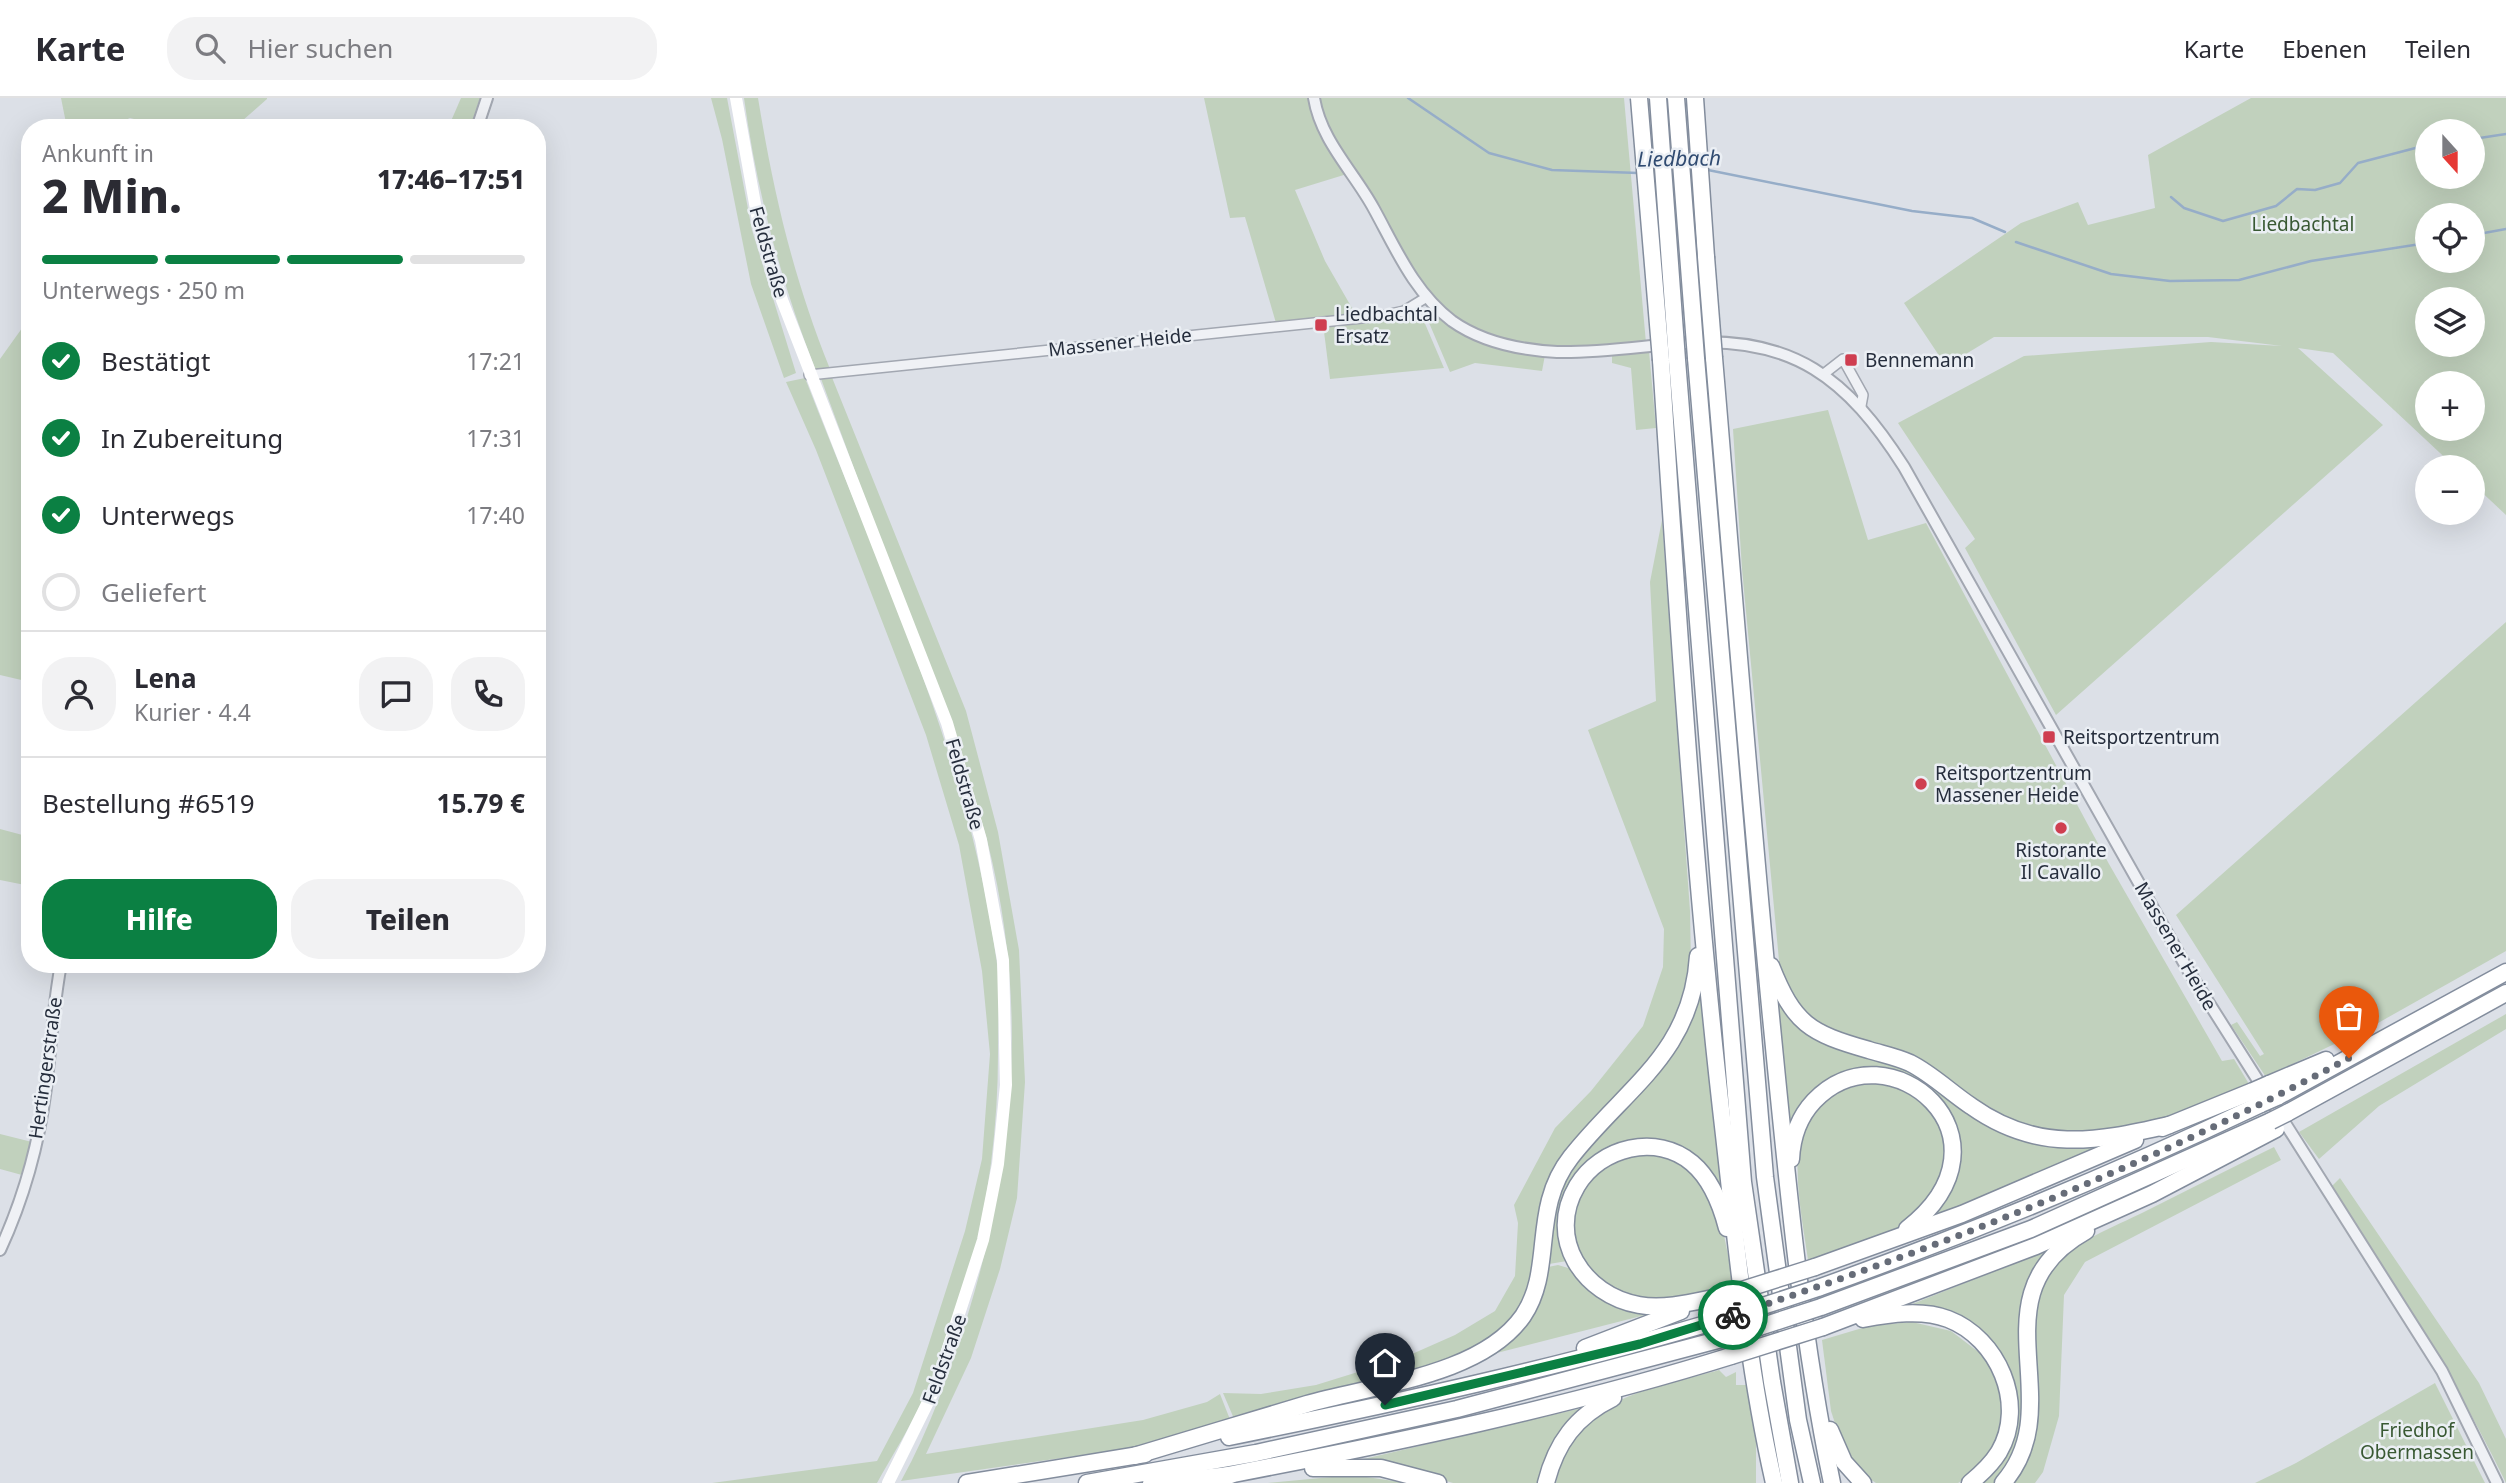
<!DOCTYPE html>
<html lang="de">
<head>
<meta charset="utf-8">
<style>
  body { margin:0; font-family:"Noto Sans",sans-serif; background:#f2f2f3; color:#2b2b33; height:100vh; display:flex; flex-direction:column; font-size:26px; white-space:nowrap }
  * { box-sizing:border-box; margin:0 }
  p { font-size:23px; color:#7c7c81 }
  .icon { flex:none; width:38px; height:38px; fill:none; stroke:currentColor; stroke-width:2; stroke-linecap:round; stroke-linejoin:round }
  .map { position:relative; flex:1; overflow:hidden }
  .side { position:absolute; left:21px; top:21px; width:525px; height:854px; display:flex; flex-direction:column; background:#fff; border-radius:28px; box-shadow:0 7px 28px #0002 }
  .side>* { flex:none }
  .needle { width:46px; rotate:159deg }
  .controls { position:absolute; left:2415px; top:21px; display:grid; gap:14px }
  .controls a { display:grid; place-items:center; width:70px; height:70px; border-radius:50%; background:#fff; box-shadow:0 7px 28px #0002; font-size:35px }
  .pin { position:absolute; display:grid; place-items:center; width:60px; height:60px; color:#fff; margin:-72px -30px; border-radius:50% 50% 50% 0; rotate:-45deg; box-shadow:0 0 7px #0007 }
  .pin .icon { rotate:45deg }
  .courier { position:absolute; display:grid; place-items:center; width:70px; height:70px; margin:-35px; border:5px solid #0b8043; border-radius:50%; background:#fff; color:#222; box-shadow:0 2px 9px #0007 }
  .summary em { font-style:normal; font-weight:800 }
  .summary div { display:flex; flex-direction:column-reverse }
  .summary { display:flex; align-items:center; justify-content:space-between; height:119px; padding:0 21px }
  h1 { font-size:46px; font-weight:800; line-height:52px }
  .bar { display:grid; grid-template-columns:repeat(4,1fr); gap:10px 7px; align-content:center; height:84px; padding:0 21px }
  .bar i { height:9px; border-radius:5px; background:#e1e1e2 }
  .bar .selected { background:#0b8043 }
  .bar p { grid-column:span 4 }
  .line { display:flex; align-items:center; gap:18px; padding:0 21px; border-top:2px solid #e1e1e2 }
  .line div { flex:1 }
  .round { display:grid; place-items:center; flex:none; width:74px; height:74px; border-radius:28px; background:#f2f2f3 }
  ol { padding:0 21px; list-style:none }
  li { display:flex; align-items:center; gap:21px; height:77px }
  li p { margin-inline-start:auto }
  li .icon { padding:7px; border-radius:50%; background:#0b8043; color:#fff; stroke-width:4 }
  li:last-child { color:#7c7c81 }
  li i { width:38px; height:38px; border:4px solid #e1e1e2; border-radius:50% }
  .cta { display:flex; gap:14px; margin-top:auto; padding:14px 21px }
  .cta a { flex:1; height:80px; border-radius:28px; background:#0b8043; color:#fff; font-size:28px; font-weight:800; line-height:80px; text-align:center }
  .cta a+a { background:#f2f2f3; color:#2b2b33 }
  header { display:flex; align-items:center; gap:42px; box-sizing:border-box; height:98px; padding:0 35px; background:#fff; border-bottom:2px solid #e1e1e2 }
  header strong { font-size:33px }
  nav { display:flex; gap:38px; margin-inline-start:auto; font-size:24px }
  .search { width:490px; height:63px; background:#f2f2f3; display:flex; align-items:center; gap:18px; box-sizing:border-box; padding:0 24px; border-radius:28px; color:#7c7c81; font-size:26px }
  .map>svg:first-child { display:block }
  .green { fill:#c1d1bd; fill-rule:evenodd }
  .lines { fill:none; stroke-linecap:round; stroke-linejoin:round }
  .stream { stroke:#96adc8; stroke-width:2.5 }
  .minor-casing { stroke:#a2a7b1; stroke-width:12 }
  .tertiary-casing { stroke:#a2a7b1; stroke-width:14 }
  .motorway-casing { stroke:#838d9d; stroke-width:19 }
  .minor { stroke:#eff1f5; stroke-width:9 }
  .tertiary { stroke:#eff1f5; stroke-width:10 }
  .secondary { stroke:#fff; stroke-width:12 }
  .motorway { stroke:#fff; stroke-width:16 }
  .motorway-bridge-casing { stroke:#838d9d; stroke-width:19; stroke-linecap:butt }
  .motorway-bridge { stroke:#fff; stroke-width:16 }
  .done { stroke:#666c78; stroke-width:7; stroke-dasharray:0 12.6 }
  .route { stroke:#0b8043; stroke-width:9 }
  .poi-dot { fill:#cf3e50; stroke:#ebeff4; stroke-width:2.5 }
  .labels { text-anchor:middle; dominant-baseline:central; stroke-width:5; stroke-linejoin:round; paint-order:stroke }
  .park-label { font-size:19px; fill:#395933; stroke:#ebeff4 }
  .street-label { font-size:19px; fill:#262e3d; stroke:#ebeff4 }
  .poi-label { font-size:19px; fill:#262e3d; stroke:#ebeff4; text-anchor:start }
  .water-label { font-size:21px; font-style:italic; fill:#304b71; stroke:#ebeff4 }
</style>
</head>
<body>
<header>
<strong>Karte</strong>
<div class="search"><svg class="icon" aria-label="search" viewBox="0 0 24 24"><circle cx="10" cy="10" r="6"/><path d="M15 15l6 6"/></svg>Hier suchen</div>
<nav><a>Karte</a><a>Ebenen</a><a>Teilen</a></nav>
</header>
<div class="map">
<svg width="2506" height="1385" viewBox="0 0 2506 1385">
  <rect width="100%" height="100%" fill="#dce0e7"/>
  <g class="green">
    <path d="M61 0H267V1L234 30H143L138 22 130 20 123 23 122 30H67Z"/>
    <path d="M461 0H480L470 30H448Z"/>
    <path d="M711 0H727L752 132 796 275 784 280 751 186 722 41Z"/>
    <path d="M744 0H758C774 97 793 179 830 271L816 273C781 184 757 95 744 0Z"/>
    <path d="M1204 0H1310L1347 76 1295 92 1325 163 1356 217 1276 225 1245 119 1230 120Z"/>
    <path d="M1318 0H1624L1646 245 1545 249 1512 244 1477 232 1456 220 1428 196 1326 29Z"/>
    <path d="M2251 0H2506V417L2473 386V369H2455L2333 255 2298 250 2383 327 2056 617 1965 450 1975 441 1898 325 2024 258 2211 244 2282 248 2208 239H1994L1946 268 1904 205 2021 125 2078 104 2088 127 2155 110 2148 57ZM2427 33H2473V79H2427ZM2427 117H2473V163H2427ZM2427 201H2473V247H2427ZM2473 285V331H2427V285Z"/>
    <path d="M1430 209C1469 242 1495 251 1545 257L1542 273 1475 265 1450 274 1424 213Z"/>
    <path d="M1420 214 1444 270 1330 281 1323 226Z"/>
    <path d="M30 219V584L0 577V261Z"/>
    <path d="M1649 253 1656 330 1636 332 1631 270 1612 265V256Z"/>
    <path d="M831 277 966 613 998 734 1019 852 1025 984 1017 1100 1000 1171 971 1260 926 1356 1143 1322 1207 1304 1220 1296 1231 1324 1132 1350 901 1383C930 1331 950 1273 968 1216 1016 1059 1028 902 987 742 974 692 952 643 935 594 897 489 859 383 820 278Z"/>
    <path d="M805 280C879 470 970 661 997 866 1001 892 998 921 998 947 999 1069 975 1193 922 1303 909 1331 892 1358 877 1385H712L877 1363 913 1295 965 1133 982 1061 990 956 982 873 959 747 926 637 816 352 786 284Z"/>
    <path d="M1828 312 1868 442 1926 425 2109 766 2222 963 2234 961 2249 986 2188 1012 2130 1030 2061 1036 2017 1025 1809 921 1795 905 1780 873 1742 471 1733 331Z"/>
    <path d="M1662 422 1690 813 1691 867 1679 917 1656 961 1560 1065 1543 1098 1534 1182 1521 1214 1502 1236 1465 1258 1235 1323 1223 1295 1261 1296 1316 1287 1403 1260 1455 1237 1495 1213 1515 1178 1518 1125 1514 1107 1555 1030 1591 993 1643 928 1663 869 1664 831 1588 632 1656 603 1650 484Z"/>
    <path d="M2506 524V853L2378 925 2266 979 2231 927 2237 924 2260 958 2264 956 2176 817Z"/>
    <path d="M0 731 30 739V788L0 782Z"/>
    <path d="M1703 879 1723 1093C1704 1064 1664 1028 1626 1044 1608 1053 1589 1072 1573 1085L1567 1163 1543 1167 1546 1139 1567 1071 1640 994Z"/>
    <path d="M1775 892 1789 915 1905 967 1993 1025 2101 1047 2103 1051 1934 1118 1949 1091 1957 1052 1906 980 1824 989 1789 1046Z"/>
    <path d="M2506 916V931L2379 1008 2319 1061 2299 1034Z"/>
    <path d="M1876 985C1891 989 1909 992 1921 1003 1943 1022 1955 1066 1939 1092 1932 1103 1915 1120 1904 1127 1877 1146 1839 1154 1808 1162 1798 1089 1772 995 1876 985Z"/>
    <path d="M0 1036 32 1044 22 1077 0 1071Z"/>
    <path d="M2274 1049 2281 1062 2085 1164 2064 1197 2059 1318 2043 1374 2035 1385H2012C2066 1318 2007 1232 2054 1170 2074 1143 2114 1129 2144 1114 2187 1092 2230 1071 2274 1049Z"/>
    <path d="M1651 1052 1691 1069 1720 1118 1734 1186 1688 1200 1645 1204 1595 1183 1577 1155 1571 1125 1576 1100 1603 1065Z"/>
    <path d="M2340 1080 2479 1285 2506 1341V1385C2456 1281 2394 1185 2332 1088Z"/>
    <path d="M2059 1147 2024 1200 2020 1233 2026 1317 2018 1348 1997 1385H1981L2017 1314 1972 1227 1905 1209Z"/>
    <path d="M1558 1167 1575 1172 1649 1216 1485 1258 1548 1169Z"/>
    <path d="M1912 1224 1951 1233 1985 1259 2000 1293 2002 1326 1991 1352 1973 1375 1958 1385H1876L1858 1373 1843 1350 1831 1313 1822 1242 1869 1228Z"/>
    <path d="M1719 1272 1726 1279 1736 1274V1287H1746L1756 1343V1385H1556C1559 1373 1562 1359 1567 1349 1595 1296 1668 1287 1719 1272Z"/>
    <path d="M2435 1285 2485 1385H2255L2296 1365Z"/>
    <path d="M1582 1310 1552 1348 1542 1385H1453L1411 1372 1351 1364Z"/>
    <path d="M1353 1377 1407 1385H1268Z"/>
  </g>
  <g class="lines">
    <g class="stream">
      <path d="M1408 0 1489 55 1552 72 1638 75"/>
      <path d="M2473 41 2506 36"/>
      <path d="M1708 72 1912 113 1972 120 2005 134"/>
      <path d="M2171 99 2184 110 2223 123 2276 108 2297 91 2315 92 2340 85 2358 65 2427 47"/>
      <path d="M2473 137 2506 131"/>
      <path d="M2016 144 2111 176 2170 183 2239 182 2311 163 2427 145"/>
    </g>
    <defs>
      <g id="minor">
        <path d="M1825 275 1843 261 1863 297 1861 308"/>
        <path d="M809 277 1381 218 1404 213 1427 199"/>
      </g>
      <g id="tertiary">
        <path d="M1314 0C1321 43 1354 74 1374 111 1396 151 1414 194 1452 223 1483 245 1520 252 1557 254 1600 255 1642 248 1684 245 1793 237 1848 281 1904 369L2188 872 2442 1273 2497 1385"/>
        <path d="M477 30 487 0"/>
        <path d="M0 1152C23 1102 39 1045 46 990 51 948 53 908 61 866"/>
      </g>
      <g id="motorway">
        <path d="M1695 0 1706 159"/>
        <path d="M1696 260 1765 1079 1798 1322 1812 1385"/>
        <path d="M1714 260C1733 483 1750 706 1772 929 1787 1081 1801 1235 1832 1385"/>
        <path d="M1661 262C1678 521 1694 779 1724 1037 1737 1153 1748 1271 1774 1385"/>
        <path d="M1677 262 1743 1084 1772 1284 1790 1385"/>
        <path d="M1771 868C1794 926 1809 935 1869 952 1882 956 1897 959 1910 965 1932 976 1950 994 1971 1008 2037 1055 2095 1044 2169 1027"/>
        <path d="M2269 986 2326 962"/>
        <path d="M2277 999 2506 874"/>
        <path d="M2287 1015 2506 895"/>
        <path d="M2162 1030 2253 993"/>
        <path d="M1791 1061C1792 1040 1799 1019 1814 1003 1888 925 2024 1040 1907 1131"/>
        <path d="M1815 1169 1962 1116 2135 1042"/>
        <path d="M1818 1190C1969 1136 2116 1075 2261 1006"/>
        <path d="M1723 1198C1697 1203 1666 1212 1639 1207 1583 1197 1546 1140 1577 1088 1600 1049 1657 1035 1692 1065 1711 1081 1721 1107 1727 1130"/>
        <path d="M1821 1209 2031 1131 2271 1023"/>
        <path d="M1863 1221C1890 1216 1922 1211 1948 1221 1998 1240 2027 1306 1999 1354 1991 1367 1981 1376 1970 1385"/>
        <path d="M1823 1229 2036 1148 2152 1096 2276 1031"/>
        <path d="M1585 1250 1681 1213"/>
        <path d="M1830 1332 1844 1364 1863 1385"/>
        <path d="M1229 1339C1396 1305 1562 1269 1726 1220"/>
        <path d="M1134 1358C1192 1341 1249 1323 1307 1306 1372 1287 1481 1278 1523 1218 1555 1171 1530 1111 1571 1059 1625 990 1692 956 1698 858"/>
        <path d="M1313 1370H1381L1438 1385"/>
        <path d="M1223 1378C1394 1345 1564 1310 1731 1258"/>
        <path d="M967 1385 1145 1356"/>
        <path d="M1087 1385 1256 1355 1457 1311 1729 1239"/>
        <path d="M1151 1385 1231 1377"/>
        <path d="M1546 1385C1556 1345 1576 1318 1613 1300"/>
        <path d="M2003 1385C2073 1305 1971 1197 2086 1133"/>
      </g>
    </defs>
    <use href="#minor" class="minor-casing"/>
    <use href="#tertiary" class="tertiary-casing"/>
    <use href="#motorway" class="motorway-casing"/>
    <use href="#minor" class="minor"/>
    <use href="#tertiary" class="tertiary"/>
    <path class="secondary" d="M736 0 759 128 782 202 947 625 981 742 1003 862 1006 987 998 1066 983 1142 935 1290 888 1385"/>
    <use href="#motorway" class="motorway"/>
    <defs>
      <g id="motorway-bridge">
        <path d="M1639 0 1661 262"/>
        <path d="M1658 0 1677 262"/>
        <path d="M1676 0 1696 260"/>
        <path d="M1706 159 1714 260"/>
        <path d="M2253 993 2269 986"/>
        <path d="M2261 1006 2277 999"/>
        <path d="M2271 1023 2287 1015"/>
        <path d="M1723 1198 1815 1169"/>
        <path d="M1726 1220 1818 1190"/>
        <path d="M1729 1239 1821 1209"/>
        <path d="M1731 1258 1823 1229"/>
      </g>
    </defs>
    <use href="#motorway-bridge" class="motorway-bridge-casing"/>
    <use href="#motorway-bridge" class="motorway-bridge"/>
  </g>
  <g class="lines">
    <path class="done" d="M1733 1217C1945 1148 2153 1066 2349 960"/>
    <path class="route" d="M1385 1307 1640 1246 1733 1217"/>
  </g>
  <g class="poi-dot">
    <rect x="1314" y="220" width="14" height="14" rx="3.5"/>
    <rect x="1844" y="255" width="14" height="14" rx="3.5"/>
    <rect x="2042" y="632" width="14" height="14" rx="3.5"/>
    <circle cx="1921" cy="686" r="7"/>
    <circle cx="2061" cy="730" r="7"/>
  </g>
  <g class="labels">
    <g class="park-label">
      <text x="2303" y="126">Liedbachtal</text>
      <text x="2417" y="1332">Friedhof<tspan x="2417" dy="22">Obermassen</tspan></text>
    </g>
    <g class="street-label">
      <text transform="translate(769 154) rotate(74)">Feldstraße</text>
      <text transform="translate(1120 244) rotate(-6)">Massener Heide</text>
      <text transform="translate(965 686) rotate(74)">Feldstraße</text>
      <text transform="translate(2176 848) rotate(60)">Massener Heide</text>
      <text transform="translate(45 970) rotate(-82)">Hertingerstraße</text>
      <text transform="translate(944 1261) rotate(-70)">Feldstraße</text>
    </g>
    <g class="poi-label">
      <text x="1335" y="216">Liedbachtal<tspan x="1335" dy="22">Ersatz</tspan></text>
      <text x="1865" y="262">Bennemann</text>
      <text x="2063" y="639">Reitsportzentrum</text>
      <text x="1935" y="675">Reitsportzentrum<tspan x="1935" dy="22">Massener Heide</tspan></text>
      <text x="2061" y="752" text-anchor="middle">Ristorante<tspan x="2061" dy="22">Il Cavallo</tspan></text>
    </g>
    <g class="water-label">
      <text transform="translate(1679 60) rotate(-1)">Liedbach</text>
    </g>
  </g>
</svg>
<div class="controls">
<a><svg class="needle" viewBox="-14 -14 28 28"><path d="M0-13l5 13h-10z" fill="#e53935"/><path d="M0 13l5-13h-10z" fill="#7c7c81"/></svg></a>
<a><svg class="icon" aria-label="locate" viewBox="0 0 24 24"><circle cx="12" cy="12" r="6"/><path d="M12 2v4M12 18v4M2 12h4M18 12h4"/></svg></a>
<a><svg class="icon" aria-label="layers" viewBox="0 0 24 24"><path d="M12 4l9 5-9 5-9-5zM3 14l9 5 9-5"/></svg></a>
<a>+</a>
<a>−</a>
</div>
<div class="pin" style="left:2349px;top:960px;background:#ea580c"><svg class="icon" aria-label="bag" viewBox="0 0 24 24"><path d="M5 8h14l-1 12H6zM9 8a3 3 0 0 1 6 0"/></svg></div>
<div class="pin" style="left:1385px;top:1307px;background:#1f2937"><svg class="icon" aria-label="home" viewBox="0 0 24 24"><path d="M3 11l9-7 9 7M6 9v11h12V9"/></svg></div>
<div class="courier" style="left:1733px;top:1217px"><svg class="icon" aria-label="bike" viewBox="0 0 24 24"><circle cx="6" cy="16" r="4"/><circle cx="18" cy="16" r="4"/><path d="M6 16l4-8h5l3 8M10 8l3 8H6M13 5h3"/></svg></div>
<section class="side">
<div class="summary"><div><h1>2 Min.</h1><p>Ankunft in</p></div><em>17:46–17:51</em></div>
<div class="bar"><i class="selected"></i><i class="selected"></i><i class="selected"></i><i></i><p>Unterwegs · 250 m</p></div>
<ol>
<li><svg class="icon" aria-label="check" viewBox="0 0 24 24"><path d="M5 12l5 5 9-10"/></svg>Bestätigt<p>17:21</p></li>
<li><svg class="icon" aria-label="check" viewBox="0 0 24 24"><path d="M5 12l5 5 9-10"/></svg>In Zubereitung<p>17:31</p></li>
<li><svg class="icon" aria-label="check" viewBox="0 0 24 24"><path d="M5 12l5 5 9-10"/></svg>Unterwegs<p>17:40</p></li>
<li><i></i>Geliefert</li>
</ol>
<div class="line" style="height:126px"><a class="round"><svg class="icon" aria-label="person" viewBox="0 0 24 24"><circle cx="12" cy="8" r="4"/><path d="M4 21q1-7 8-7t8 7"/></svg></a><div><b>Lena</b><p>Kurier · 4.4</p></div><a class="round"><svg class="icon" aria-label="chat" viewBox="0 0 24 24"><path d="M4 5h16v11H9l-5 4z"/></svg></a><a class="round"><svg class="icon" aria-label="phone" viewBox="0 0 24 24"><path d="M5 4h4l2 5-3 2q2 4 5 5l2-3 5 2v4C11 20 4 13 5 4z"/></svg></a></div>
<div class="line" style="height:91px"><div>Bestellung #6519</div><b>15.79 €</b></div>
<div class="cta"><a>Hilfe</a><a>Teilen</a></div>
</section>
</div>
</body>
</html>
